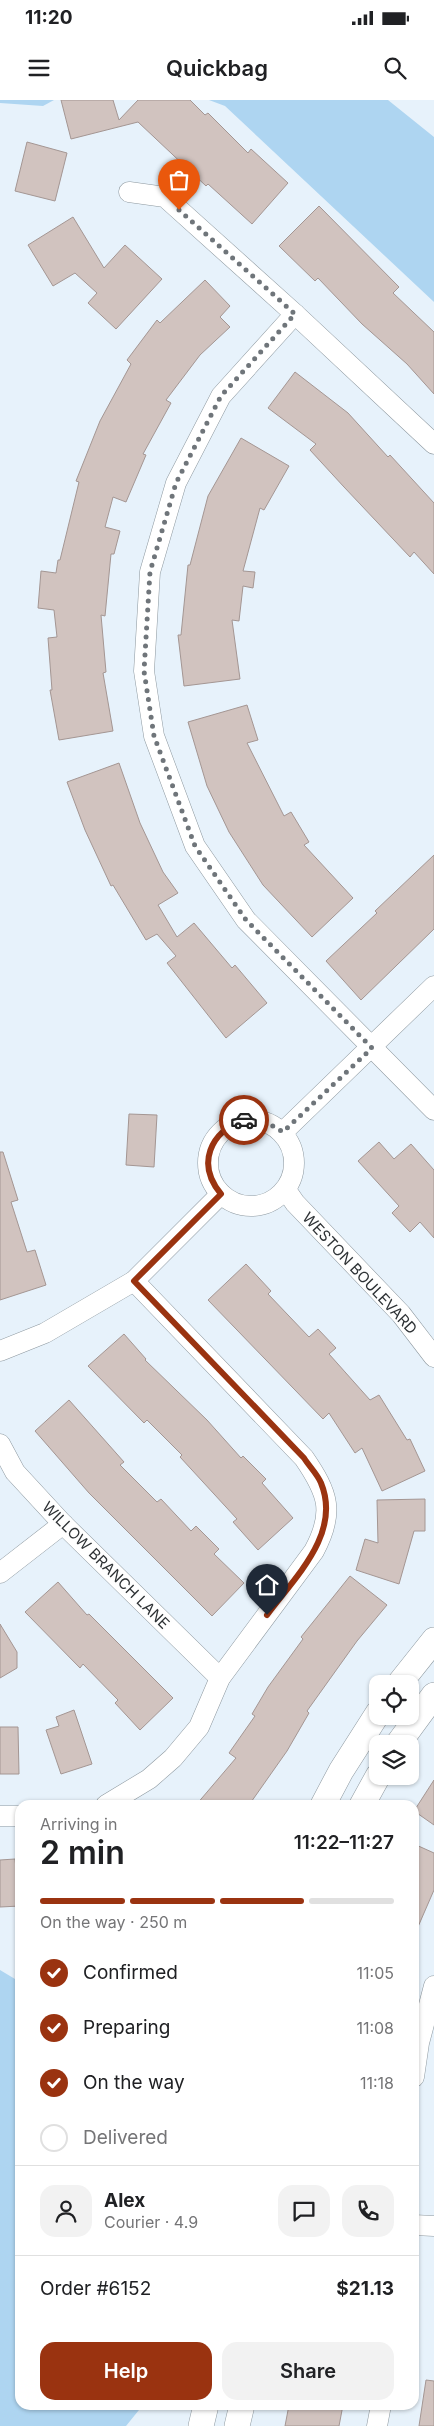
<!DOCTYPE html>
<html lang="en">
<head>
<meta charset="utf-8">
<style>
  body { margin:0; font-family:Inter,sans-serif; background:#f2f2f2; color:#202124; height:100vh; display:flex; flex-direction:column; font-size:19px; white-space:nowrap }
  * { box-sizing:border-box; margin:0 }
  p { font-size:16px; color:#757577 }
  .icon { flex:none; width:28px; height:28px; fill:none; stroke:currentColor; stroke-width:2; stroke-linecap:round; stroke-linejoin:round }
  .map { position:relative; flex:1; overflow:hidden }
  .details { position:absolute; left:15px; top:1700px; width:404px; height:610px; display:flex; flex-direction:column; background:#fff; border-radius:15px; box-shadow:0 1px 4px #0004 }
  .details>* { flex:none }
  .buttons { position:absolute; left:369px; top:1575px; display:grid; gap:10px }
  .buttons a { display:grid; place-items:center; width:50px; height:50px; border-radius:10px; background:#fff; box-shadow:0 1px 4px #0004; font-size:25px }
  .pin { position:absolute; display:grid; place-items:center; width:42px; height:42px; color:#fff; margin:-51px -21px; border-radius:50% 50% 50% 0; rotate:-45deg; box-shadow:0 0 5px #0007 }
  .pin .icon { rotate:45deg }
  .courier { position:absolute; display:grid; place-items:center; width:50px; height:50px; margin:-25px; border:4px solid #9a3310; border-radius:50%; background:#fff; color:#222; box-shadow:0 1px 6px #0007 }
  .head em { font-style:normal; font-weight:600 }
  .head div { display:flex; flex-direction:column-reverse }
  .head { display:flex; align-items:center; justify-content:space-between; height:85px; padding:0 25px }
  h1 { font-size:32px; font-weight:600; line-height:38px }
  .bar { display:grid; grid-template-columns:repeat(4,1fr); gap:8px 5px; align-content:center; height:60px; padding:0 25px }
  .bar i { height:6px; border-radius:4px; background:#e0e0e0 }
  .bar .current { background:#9a3310 }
  .bar p { grid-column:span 4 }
  .line { display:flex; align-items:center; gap:12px; padding:0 25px; border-top:1px solid #e0e0e0 }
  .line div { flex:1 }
  .round { display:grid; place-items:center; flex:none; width:52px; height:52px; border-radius:15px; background:#f2f2f2 }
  ol { padding:0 25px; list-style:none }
  li { display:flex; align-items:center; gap:15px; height:55px }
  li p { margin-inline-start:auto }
  li .icon { padding:5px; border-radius:50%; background:#9a3310; color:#fff; stroke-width:4 }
  li:last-child { color:#757577 }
  li i { width:28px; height:28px; border:2px solid #e0e0e0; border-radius:50% }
  .primary-button { display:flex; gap:10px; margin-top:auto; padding:10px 25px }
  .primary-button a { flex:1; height:58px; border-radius:15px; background:#9a3310; color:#fff; font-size:20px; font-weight:600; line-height:58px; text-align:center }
  .primary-button a+a { background:#f2f2f2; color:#202124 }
  .status { display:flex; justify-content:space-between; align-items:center; height:35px; padding:0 25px; background:#fff; direction:ltr }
  .status svg { height:14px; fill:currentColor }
  header { display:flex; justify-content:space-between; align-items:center; height:65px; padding:0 25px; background:#fff; font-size:22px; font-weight:600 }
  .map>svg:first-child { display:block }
  .green { fill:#aed5f1 }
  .building { fill:#d1c3bf; stroke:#a49693 }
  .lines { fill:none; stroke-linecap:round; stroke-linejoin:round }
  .minor-casing { stroke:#8d989f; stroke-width:21 }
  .tertiary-casing { stroke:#8d989f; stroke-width:26 }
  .minor { stroke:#fff; stroke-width:20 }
  .tertiary { stroke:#fff; stroke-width:25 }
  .done { stroke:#6f757a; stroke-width:5; stroke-dasharray:0 9 }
  .route { stroke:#9a3310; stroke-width:6 }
  .labels { text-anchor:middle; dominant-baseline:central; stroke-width:4.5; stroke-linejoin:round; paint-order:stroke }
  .street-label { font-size:15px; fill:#2e3235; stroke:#fefefe }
</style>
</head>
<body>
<div class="status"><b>11:20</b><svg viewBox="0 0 49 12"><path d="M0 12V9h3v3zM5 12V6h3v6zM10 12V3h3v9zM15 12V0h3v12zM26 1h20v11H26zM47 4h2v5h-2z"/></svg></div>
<header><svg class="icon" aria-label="menu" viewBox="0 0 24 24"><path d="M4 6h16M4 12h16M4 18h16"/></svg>Quickbag<svg class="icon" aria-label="search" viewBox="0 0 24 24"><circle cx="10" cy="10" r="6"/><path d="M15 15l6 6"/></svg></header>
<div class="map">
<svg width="434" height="2326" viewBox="0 0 434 2326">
  <rect width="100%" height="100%" fill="#e7f2fb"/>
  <g class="green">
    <path d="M0 0H54L43 6 0 3Z"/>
    <path d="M209 0H388L434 37V202L225 6Z"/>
    <path d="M0 1870 20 1882V2305H143L126 2326H0Z"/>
  </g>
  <g class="building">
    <path d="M61 0H113L119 20 138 0H190L205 15 208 13 248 53 251 49 288 83 252 124 208 84 206 86 138 22 71 39Z"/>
    <path d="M27 42 67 53 55 101 15 91Z"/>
    <path d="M319 106 399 187 393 193 434 232V294L407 264 362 224 318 178 315 181 279 146Z"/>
    <path d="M73 117 104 168 125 145 162 179 116 229 88 203 97 193 75 173 53 186 28 145Z"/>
    <path d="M205 180 230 206 220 217 230 227 200 255 166 300 171 303 143 354 146 355 126 402 113 397 105 427 120 431 114 454H111L105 516 101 515 106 572 103 573 113 631 59 640 50 590H52L48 538 57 537 54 510 38 508 41 471 56 473 58 460H60L79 382 76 381 100 321 131 264 127 260 157 220 160 223Z"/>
    <path d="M295 272 348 313 388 357 390 355 434 403V474L414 452 410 457 344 387 310 350 316 344 268 308Z"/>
    <path d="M241 338 289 366 264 410 260 408 243 471 255 472 253 488 243 486 239 521 232 520 240 579 184 586 178 535H181L188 465H190L208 396Z"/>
    <path d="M247 605 258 640 247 643 284 716 291 712 309 742 304 745 353 798 312 837 263 785 229 732 207 686 188 622Z"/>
    <path d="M119 663 140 723 163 772 178 793 158 805 177 837 194 823 232 868 235 865 267 903 226 938 167 863 176 856 157 834 146 840 113 785 111 786 85 730 67 682Z"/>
    <path d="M434 755V829L361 900 326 861 377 813 375 811Z"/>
    <path d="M129 1014 157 1015 154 1067 126 1065Z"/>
    <path d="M379 1042 394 1059 411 1044 434 1070V1138L420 1122 410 1132 392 1113 399 1106 358 1061Z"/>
    <path d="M0 1052H3L18 1100 11 1102 27 1152 35 1150 46 1185 0 1200Z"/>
    <path d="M246 1164 271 1191 268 1194 309 1237 318 1229 336 1248 329 1254 370 1300 379 1295 407 1340 410 1339 425 1371 382 1391 362 1348 355 1353 329 1313 323 1319 208 1200Z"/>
    <path d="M124 1234 146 1259 145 1260 207 1320 241 1358 243 1356 266 1379 262 1383 293 1418 258 1450 233 1422 237 1419 180 1357 182 1355 147 1320 144 1323 88 1266Z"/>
    <path d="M69 1300 124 1362 120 1365 157 1402 161 1399 191 1431 196 1426 219 1449 214 1454 244 1483 212 1516 89 1393 35 1331Z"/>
    <path d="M425 1399V1431H414L399 1484 356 1470 365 1439 378 1443 377 1400Z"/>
    <path d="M350 1476 387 1505 357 1541 307 1611 309 1613 287 1651 249 1705H196L236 1658 229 1653 255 1616 252 1614 268 1587 303 1539 301 1537Z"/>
    <path d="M58 1482 87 1515 89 1514 173 1598 140 1630 115 1603 118 1600 83 1564 80 1568 25 1512Z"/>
    <path d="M0 1524 17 1552V1568L0 1578Z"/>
    <path d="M74 1610 92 1664 61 1674 46 1630 59 1626 56 1617Z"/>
    <path d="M0 1627H18L19 1674H0Z"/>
    <path d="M434 1680V1725L414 1711Z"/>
    <path d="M414 1744 434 1753V1790L414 1836Z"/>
    <path d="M15 1759 20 1806 0 1807V1760Z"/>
    <path d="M426 2280 434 2281V2326H419Z"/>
    <path d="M289 2305H343L339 2326H285Z"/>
  </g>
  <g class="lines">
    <defs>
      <g id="minor">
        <path d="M129 92 165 97 295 214 434 344"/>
        <path d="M295 214 221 296 176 383 150 472 144 571 154 636 195 746 246 820 434 1010"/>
        <circle cx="251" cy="1063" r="43"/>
        <path d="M283 1032 434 886"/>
        <path d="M286 1090 295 1103 401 1214 434 1257"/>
        <path d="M0 1251 45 1233 134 1181 221 1094"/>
        <path d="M0 1344 15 1372 63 1424 220 1578"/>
        <path d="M0 1473 63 1424"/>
        <path d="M106 1705 149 1679 173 1658 199 1627 220 1578 314 1451C335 1412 328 1393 304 1358L134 1181"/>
        <path d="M0 1716H20"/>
        <path d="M414 1977 419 1943 434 1886"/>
        <path d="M414 2125 434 2126"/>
        <path d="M377 2326 381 2305"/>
      </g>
      <g id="tertiary">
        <path d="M399 1584 434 1540"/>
        <path d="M398 1644 434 1595"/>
        <path d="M323 1705 341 1671 378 1613"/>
        <path d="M362 1705 378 1676"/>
        <path d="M201 2326 206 2305"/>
        <path d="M237 2326 242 2305"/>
      </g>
    </defs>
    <use href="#minor" class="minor-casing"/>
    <use href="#tertiary" class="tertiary-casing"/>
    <use href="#minor" class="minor"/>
    <use href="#tertiary" class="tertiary"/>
  </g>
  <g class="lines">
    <path class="done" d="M179 110 295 214 221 296 176 383 150 472 144 571 154 636 195 746 246 820 372 948 283 1032 266 1022 244 1020"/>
    <path class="route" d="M244 1020C210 1032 196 1064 221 1094L134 1181 304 1358C309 1366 318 1375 321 1383 342 1434 294 1478 267 1515"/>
  </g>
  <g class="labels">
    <g class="street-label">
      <text transform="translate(360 1173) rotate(47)">WESTON BOULEVARD</text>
      <text transform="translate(106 1465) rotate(45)">WILLOW BRANCH LANE</text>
    </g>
  </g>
</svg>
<div class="buttons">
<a><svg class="icon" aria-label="locate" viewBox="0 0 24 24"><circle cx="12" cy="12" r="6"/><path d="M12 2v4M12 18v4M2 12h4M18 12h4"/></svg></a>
<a><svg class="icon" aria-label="layers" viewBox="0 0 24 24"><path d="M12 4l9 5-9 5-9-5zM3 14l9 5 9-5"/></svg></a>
</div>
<div class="pin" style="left:179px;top:110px;background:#ea580c"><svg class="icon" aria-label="bag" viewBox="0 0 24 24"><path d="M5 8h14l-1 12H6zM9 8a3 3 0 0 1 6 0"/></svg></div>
<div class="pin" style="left:267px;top:1515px;background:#1f2937"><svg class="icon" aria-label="home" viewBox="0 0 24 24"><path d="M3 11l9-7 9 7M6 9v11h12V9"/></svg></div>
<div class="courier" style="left:244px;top:1020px"><svg class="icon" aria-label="car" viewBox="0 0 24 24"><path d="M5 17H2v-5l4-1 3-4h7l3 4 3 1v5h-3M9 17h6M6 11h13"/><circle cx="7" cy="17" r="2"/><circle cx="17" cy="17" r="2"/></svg></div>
<section class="details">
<div class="head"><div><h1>2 min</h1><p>Arriving in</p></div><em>11:22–11:27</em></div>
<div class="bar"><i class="current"></i><i class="current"></i><i class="current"></i><i></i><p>On the way · 250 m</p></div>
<ol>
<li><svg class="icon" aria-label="check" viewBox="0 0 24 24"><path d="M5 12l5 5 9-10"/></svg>Confirmed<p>11:05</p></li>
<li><svg class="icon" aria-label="check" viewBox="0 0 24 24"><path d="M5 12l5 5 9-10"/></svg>Preparing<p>11:08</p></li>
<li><svg class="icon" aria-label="check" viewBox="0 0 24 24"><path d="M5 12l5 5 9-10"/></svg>On the way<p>11:18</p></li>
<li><i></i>Delivered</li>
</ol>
<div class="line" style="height:90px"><a class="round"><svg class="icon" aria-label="person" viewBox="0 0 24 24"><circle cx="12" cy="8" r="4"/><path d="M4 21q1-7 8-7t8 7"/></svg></a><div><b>Alex</b><p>Courier · 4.9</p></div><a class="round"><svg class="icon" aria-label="chat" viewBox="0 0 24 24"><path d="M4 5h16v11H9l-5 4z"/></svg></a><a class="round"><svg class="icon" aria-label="phone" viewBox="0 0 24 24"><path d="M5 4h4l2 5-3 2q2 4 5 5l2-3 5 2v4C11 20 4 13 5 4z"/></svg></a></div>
<div class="line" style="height:65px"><div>Order #6152</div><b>$21.13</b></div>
<div class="primary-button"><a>Help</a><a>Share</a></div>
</section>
</div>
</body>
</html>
